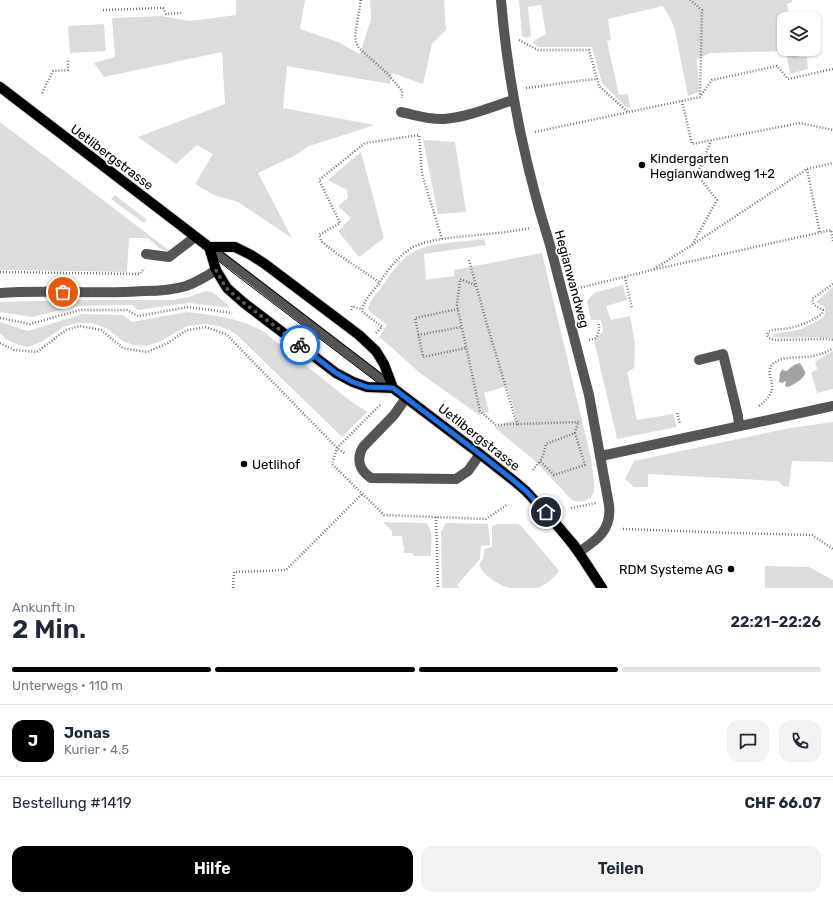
<!DOCTYPE html>
<html lang="de">
<head>
<meta charset="utf-8">
<style>
  body { margin:0; font-family:Rubik,sans-serif; background:#f2f2f3; color:#1f2937; height:100vh; display:flex; flex-direction:column; font-size:15px; white-space:nowrap }
  * { box-sizing:border-box; margin:0 }
  p { font-size:13px; color:#747a83 }
  .icon { flex:none; width:22px; height:22px; fill:none; stroke:currentColor; stroke-width:2; stroke-linecap:round; stroke-linejoin:round }
  .map { position:relative; height:588px; overflow:hidden }
  .sheet { display:flex; flex-direction:column; background:#fff; flex:1 }
  .sheet>* { flex:none }
  .buttons { position:absolute; left:777px; top:12px; display:grid; gap:8px }
  .buttons a { display:grid; place-items:center; width:44px; height:44px; border-radius:8px; background:#fff; box-shadow:0 1px 3px #0004; font-size:20px }
  .pin { position:absolute; display:grid; place-items:center; width:34px; height:34px; color:#fff; margin:-17px; border:2px solid #fff; border-radius:50%; box-shadow:0 1px 4px #0007 }
  .courier { position:absolute; display:grid; place-items:center; width:40px; height:40px; margin:-20px; border:3px solid #1a73e8; border-radius:50%; background:#fff; color:#222; box-shadow:0 1px 5px #0007 }
  .summary em { font-style:normal; font-weight:600 }
  .summary div { display:flex; flex-direction:column-reverse }
  .summary { display:flex; align-items:center; justify-content:space-between; height:68px; padding:0 12px }
  h1 { font-size:26px; font-weight:600; line-height:30px }
  .bar { display:grid; grid-template-columns:repeat(4,1fr); gap:6px 4px; align-content:center; height:48px; padding:0 12px }
  .bar i { height:5px; border-radius:3px; background:#e0e1e3 }
  .bar .current { background:#000 }
  .bar p { grid-column:span 4 }
  .line { display:flex; align-items:center; gap:10px; padding:0 12px; border-top:1px solid #e0e1e3 }
  .line div { flex:1 }
  .round { display:grid; place-items:center; flex:none; width:42px; height:42px; border-radius:12px; background:#f2f2f3 }
  .cta { display:flex; gap:8px; margin-top:auto; padding:8px 12px }
  .cta a { flex:1; height:46px; border-radius:12px; background:#000; color:#fff; font-size:16px; font-weight:600; line-height:46px; text-align:center }
  .cta a+a { background:#f2f2f3; color:#1f2937 }
  .map>svg:first-child { display:block }
  .green { fill:#dcdcdc }
  .water { fill:#a3a3a3 }
  .lines { fill:none; stroke-linecap:round; stroke-linejoin:round }
  .major-casing { stroke:#dbdbdb; stroke-width:12 }
  .path { stroke:#777; stroke-width:2.5; stroke-dasharray:1 2; stroke-linecap:butt }
  .minor { stroke:#555; stroke-width:10 }
  .major { stroke:#000; stroke-width:10 }
  .tram { stroke:#000; stroke-width:1 }
  .done { stroke:#595959; stroke-width:4; stroke-dasharray:0 7.2 }
  .route { stroke:#1a73e8; stroke-width:5 }
  .poi-dot { fill:#000; stroke:#fff; stroke-width:1.5 }
  .labels { text-anchor:middle; dominant-baseline:central; stroke-width:3.5; stroke-linejoin:round; paint-order:stroke }
  .street-label { font-size:13px; fill:#000; stroke:#fff }
  .poi-label { font-size:13px; fill:#000; stroke:#fff; text-anchor:start }
</style>
</head>
<body>
<div class="map">
<svg width="833" height="588" viewBox="0 0 833 588">
  <rect width="100%" height="100%" fill="#fff"/>
  <g class="green">
    <path d="M236 0H305L300 29 338 42 360 54 371 19 370 0H444L446 30 432 44 423 84 392 73 390 84 287 66 283 108 375 125 309 146 294 156 258 173 292 238 238 202 214 195 195 184 213 154 197 145 176 164 138 137 225 104 222 52 104 77 94 63 115 57 112 18 161 16 190 21 236 15Z"/>
    <path d="M519 0H792V2L787 4 790 19H784V49H797L799 57H807L808 69 790 74 786 51 710 53 697 59 699 92 688 96 674 26 663 6 608 19 611 40 607 41 619 95 628 94 630 107H626L602 83 592 47H538L532 42 546 34 541 5 528 7 531 36 527 38 522 36Z"/>
    <path d="M104 24 106 51 70 53 68 26Z"/>
    <path d="M0 122 170 251 168 252 159 248 148 238H129L127 272 0 270Z"/>
    <path d="M423 140 455 142 466 212 438 214Z"/>
    <path d="M361 152 384 238 359 257 338 231 351 218 338 206 348 198 347 190 328 180Z"/>
    <path d="M115 195 147 220 144 223 111 199Z"/>
    <path d="M484 239 486 245 424 254 426 280 454 276V270L542 253 591 458 594 481V492L591 498C584 501 580 503 572 500L534 460 494 427 517 419 507 386 484 393 489 412 479 415 420 373 390 346 379 337 387 325 368 310C368 302 377 293 382 287 388 277 400 260 410 254 427 242 463 242 484 239Z"/>
    <path d="M623 285 627 300 606 306 611 320 630 316 635 343 634 368 627 372 637 420 673 414 677 427 617 439 594 340 603 331 601 320H591L587 301 594 293Z"/>
    <path d="M833 287V339C813 335 792 339 772 337L774 334 802 329 822 318 825 314V307L816 302Z"/>
    <path d="M206 291 211 292 214 293 231 308 189 303 138 310 132 305 78 306 32 317 0 312V302L77 300H173L188 297Z"/>
    <path d="M187 312C213 315 241 318 264 332L348 399 367 412 342 437 237 335 229 330 219 326 205 324 187 326 161 341 146 346 133 345 123 341 106 328 92 323H77L63 327 52 335 41 342 28 347 19 345 7 340 0 333V322L28 331 82 314 123 315 132 322Z"/>
    <path d="M833 351V389L817 393 811 373 817 369 815 362Z"/>
    <path d="M833 422V462L792 461 789 487 783 486 778 481 648 474V487H634L625 479 634 461 790 428Z"/>
    <path d="M383 522 426 523C434 531 431 545 431 556H415L412 553H404V546H403L402 536H392V531Z"/>
    <path d="M446 523 488 524 490 545 481 546 480 559 457 585 460 588H442L441 532Z"/>
    <path d="M497 524H518L521 526 557 568 559 571C555 577 545 586 537 588 533 588 514 588 509 588 501 586 482 575 480 566 479 562 482 561 483 558 484 555 484 551 484 549L492 547V526Z"/>
    <path d="M765 566 809 567 833 580V588H765Z"/>
  </g>
  <path class="water" d="M800 363C801 365 804 369 805 372 806 378 793 385 788 387L785 386 786 382 784 381 783 383 779 382 780 373 782 370 787 371C791 367 794 364 800 363Z"/>
  <g class="lines">
    <defs>
      <g id="major">
        <path d="M0 87 209 247 216 270 227 288 244 303 336 373 353 382 367 387 393 388 480 454 513 480 526 491 555 523 574 545 602 588"/>
        <path d="M209 247H235L251 255 265 264 359 335 376 351 384 364 393 388"/>
      </g>
    </defs>
    <use href="#major" class="major-casing"/>
    <g class="path">
      <path d="M361 0 355 35 356 43 359 48 388 74 402 91V98"/>
      <path d="M690 0 702 10 700 96"/>
      <path d="M103 10 163 8 166 14 182 13"/>
      <path d="M519 40 538 50H589L599 86 628 112"/>
      <path d="M526 88 585 80 597 79"/>
      <path d="M42 93 53 71 68 70V59"/>
      <path d="M682 101 692 144 800 123 833 130"/>
      <path d="M535 132 700 97 712 80 777 66 788 79 833 69"/>
      <path d="M807 169 820 233"/>
      <path d="M692 245 717 200 697 175 711 141"/>
      <path d="M469 260 486 321 515 418 518 424 581 422"/>
      <path d="M654 269 692 245 807 169 833 163"/>
      <path d="M0 272 140 274 144 268"/>
      <path d="M625 277 632 309"/>
      <path d="M379 282 336 253 322 242 319 235 340 223 319 180 365 143 419 135 422 174 442 239"/>
      <path d="M833 284 812 299C813 307 817 306 823 310L822 314C811 321 803 325 790 328 782 330 775 328 768 332L767 335 769 338 774 340 826 339 833 340"/>
      <path d="M475 285 460 279 457 305 480 411 496 425 518 424"/>
      <path d="M575 289 652 270 831 230 833 241"/>
      <path d="M458 309 415 318 423 357 466 348"/>
      <path d="M351 310 352 306 357 308 362 309"/>
      <path d="M0 318 30 324 80 310H127L138 316 189 307 232 313"/>
      <path d="M376 333 382 327 364 313 362 311C363 301 372 292 378 285 387 271 398 256 413 247 430 239 449 238 467 236 489 234 510 232 531 228"/>
      <path d="M418 335 462 327"/>
      <path d="M589 340 596 338C599 332 600 328 598 322"/>
      <path d="M0 343 14 350 37 352 66 330 80 326 101 330 123 348 147 352 168 343 187 330 206 327 226 334 337 448 346 454"/>
      <path d="M380 405 337 448 332 464 384 515 486 519 508 504"/>
      <path d="M759 406C765 401 770 397 772 389 773 380 765 370 774 363 783 356 796 358 807 357 816 356 825 353 833 348"/>
      <path d="M677 413 680 424"/>
      <path d="M575 433 585 465 554 475 540 461 543 456 546 444 575 433 578 422"/>
      <path d="M533 470 540 461"/>
      <path d="M571 508 596 503"/>
      <path d="M436 517 438 588"/>
      <path d="M623 529 733 533 812 535 833 549"/>
      <path d="M233 588 234 572 264 571 286 570 362 494"/>
    </g>
    <g class="minor">
      <path d="M501 0C508 83 525 166 550 245L589 395 609 505C612 530 597 540 579 552"/>
      <path d="M401 112C415 115 430 120 444 119 468 117 491 107 513 100"/>
      <path d="M209 247 393 388"/>
      <path d="M146 254 169 257 195 237"/>
      <path d="M0 293C48 289 96 295 144 291 158 291 173 290 186 286 197 282 207 276 216 270"/>
      <path d="M699 360 723 354 738 416 739 426"/>
      <path d="M406 398 394 415 363 447C356 459 359 470 371 478L456 479 468 471 480 454"/>
      <path d="M601 456 833 406"/>
    </g>
    <use href="#major" class="major"/>
    <g class="tram">
      <path d="M0 82 502 466C517 479 532 492 546 506 570 531 589 559 607 588"/>
      <path d="M0 92 169 221 236 275 378 383 422 414 490 467 513 485 538 509 555 529 565 542 589 574 597 588"/>
    </g>
  </g>
  <g class="lines">
    <path class="done" d="M63 292 122 293 168 290 186 286 204 278 216 270 226 288 244 303 300 345"/>
    <path class="route" d="M300 345 336 373 353 382 367 387 393 388 480 454 513 480 526 491 546 512"/>
  </g>
  <g class="poi-dot">
    <circle cx="642" cy="165" r="4"/>
    <circle cx="244" cy="464" r="4"/>
    <circle cx="731" cy="569" r="4"/>
  </g>
  <g class="labels">
    <g class="street-label">
      <text transform="translate(112 157) rotate(37)">Uetlibergstrasse</text>
      <text transform="translate(572 279) rotate(75)">Hegianwandweg</text>
      <text transform="translate(479 437) rotate(38)">Uetlibergstrasse</text>
    </g>
    <g class="poi-label">
      <text x="650" y="158">Kindergarten<tspan x="650" dy="15">Hegianwandweg 1+2</tspan></text>
      <text x="252" y="464">Uetlihof</text>
      <text x="723" y="569" text-anchor="end">RDM Systeme AG</text>
    </g>
  </g>
</svg>
<div class="buttons">
<a><svg class="icon" aria-label="layers" viewBox="0 0 24 24"><path d="M12 4l9 5-9 5-9-5zM3 14l9 5 9-5"/></svg></a>
</div>
<div class="pin" style="left:63px;top:292px;background:#ea580c"><svg class="icon" aria-label="bag" viewBox="0 0 24 24"><path d="M5 8h14l-1 12H6zM9 8a3 3 0 0 1 6 0"/></svg></div>
<div class="pin" style="left:546px;top:512px;background:#1f2937"><svg class="icon" aria-label="home" viewBox="0 0 24 24"><path d="M3 11l9-7 9 7M6 9v11h12V9"/></svg></div>
<div class="courier" style="left:300px;top:345px"><svg class="icon" aria-label="bike" viewBox="0 0 24 24"><circle cx="6" cy="16" r="4"/><circle cx="18" cy="16" r="4"/><path d="M6 16l4-8h5l3 8M10 8l3 8H6M13 5h3"/></svg></div>
</div>
<section class="sheet">
<div class="summary"><div><h1>2 Min.</h1><p>Ankunft in</p></div><em>22:21–22:26</em></div>
<div class="bar"><i class="current"></i><i class="current"></i><i class="current"></i><i></i><p>Unterwegs · 110 m</p></div>
<div class="line" style="height:72px"><b class="round" style="background:#000;color:#fff">J</b><div><b>Jonas</b><p>Kurier · 4.5</p></div><a class="round"><svg class="icon" aria-label="chat" viewBox="0 0 24 24"><path d="M4 5h16v11H9l-5 4z"/></svg></a><a class="round"><svg class="icon" aria-label="phone" viewBox="0 0 24 24"><path d="M5 4h4l2 5-3 2q2 4 5 5l2-3 5 2v4C11 20 4 13 5 4z"/></svg></a></div>
<div class="line" style="height:52px"><div>Bestellung #1419</div><b>CHF 66.07</b></div>
<div class="cta"><a>Hilfe</a><a>Teilen</a></div>
</section>
</body>
</html>
